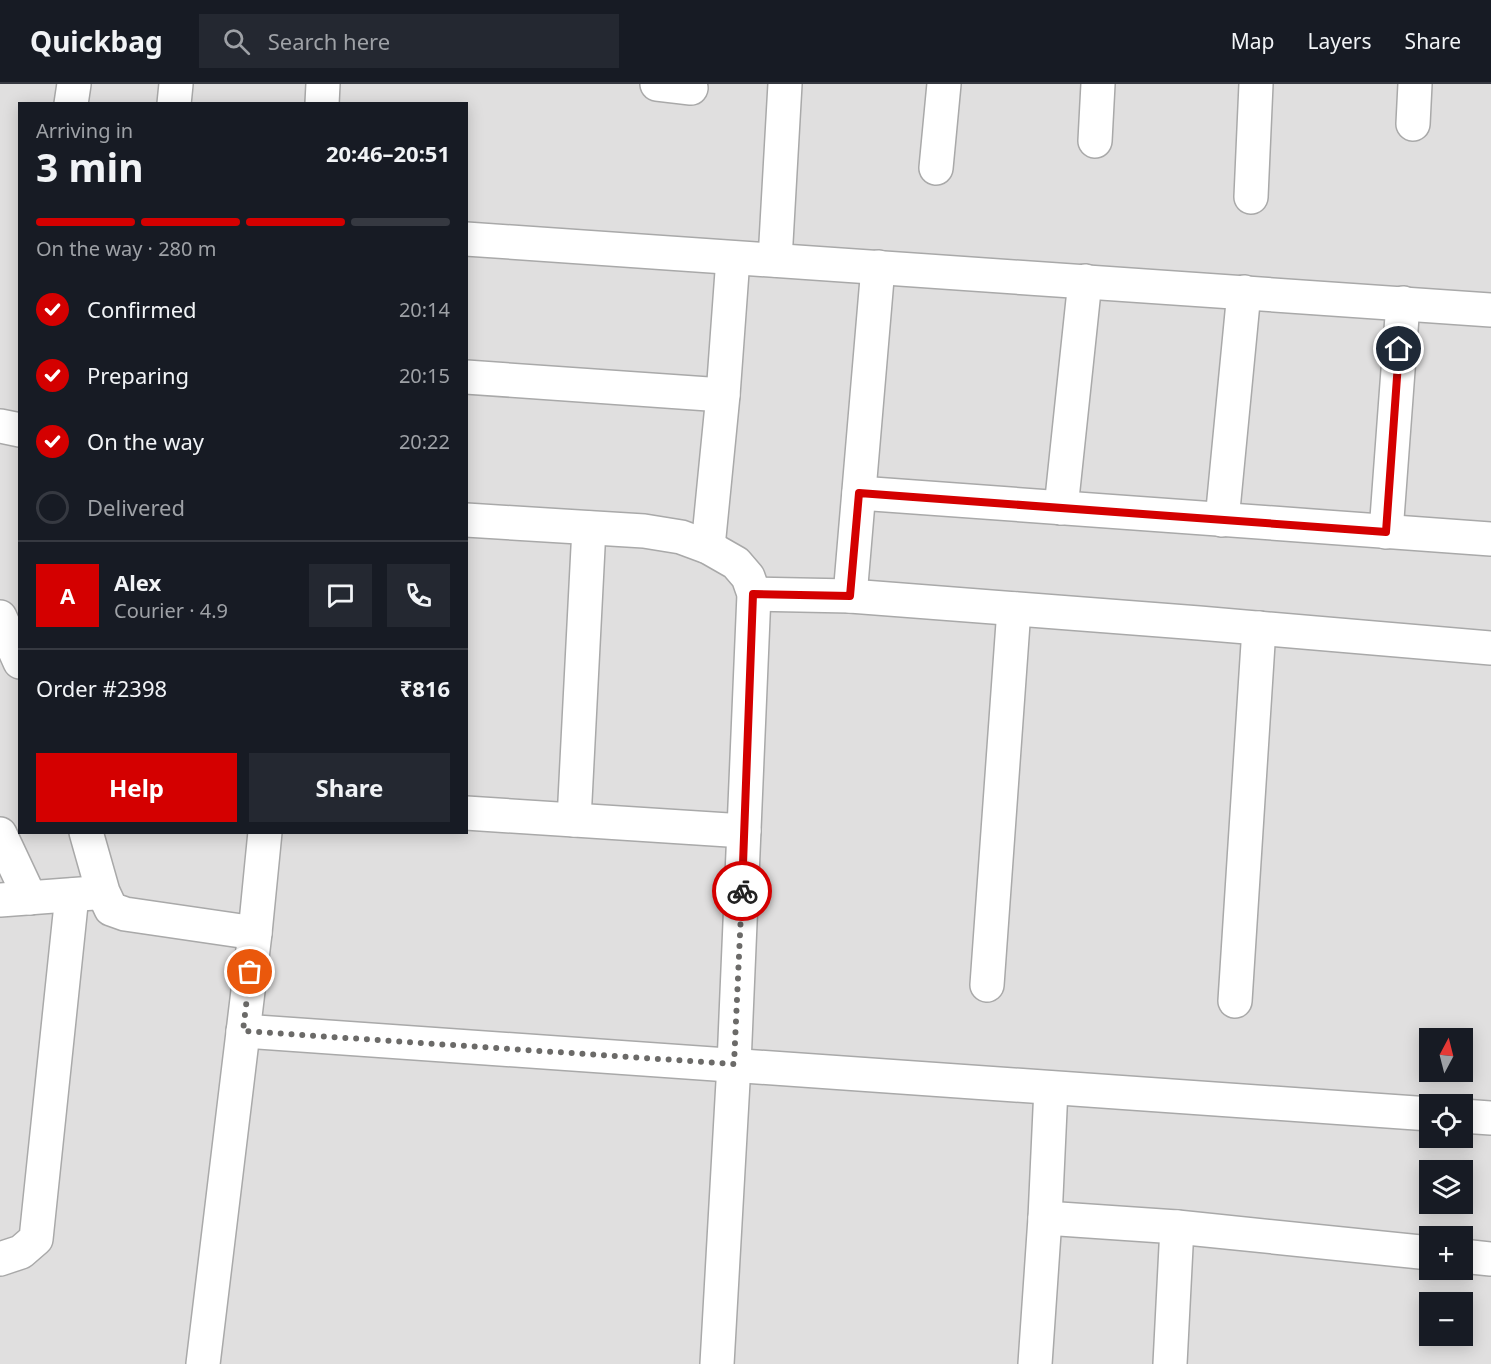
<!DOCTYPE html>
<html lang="en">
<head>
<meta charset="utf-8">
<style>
  body { margin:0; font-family:"Noto Sans",sans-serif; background:#242831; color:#f1f3f6; height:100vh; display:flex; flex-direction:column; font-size:22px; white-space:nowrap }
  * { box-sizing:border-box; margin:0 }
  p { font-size:20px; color:#9ea1a6 }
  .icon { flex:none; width:33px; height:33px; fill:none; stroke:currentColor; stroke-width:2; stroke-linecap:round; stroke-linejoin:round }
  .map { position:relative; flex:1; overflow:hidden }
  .side { position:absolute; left:18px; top:18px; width:450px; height:732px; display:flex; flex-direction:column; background:#171b24; border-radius:0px; box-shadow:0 3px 15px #0003 }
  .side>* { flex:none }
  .needle { width:39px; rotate:7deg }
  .controls { position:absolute; left:1419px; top:944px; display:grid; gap:12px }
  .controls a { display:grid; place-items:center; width:54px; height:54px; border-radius:0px; background:#171b24; box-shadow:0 3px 15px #0003; font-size:30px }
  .pin { position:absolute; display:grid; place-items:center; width:51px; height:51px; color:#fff; margin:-26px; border:3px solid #fff; border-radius:50%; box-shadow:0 2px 6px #0007 }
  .courier { position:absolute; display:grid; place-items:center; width:60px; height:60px; margin:-30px; border:4px solid #d40000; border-radius:50%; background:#fff; color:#222; box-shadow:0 2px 8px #0007 }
  .overview em { font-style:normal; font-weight:700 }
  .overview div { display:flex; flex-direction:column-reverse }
  .overview { display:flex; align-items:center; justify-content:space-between; height:102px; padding:0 18px }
  h1 { font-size:39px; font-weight:700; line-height:45px }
  .bar { display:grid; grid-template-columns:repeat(4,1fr); gap:9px 6px; align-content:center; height:72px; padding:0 18px }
  .bar i { height:8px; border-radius:4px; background:#363941 }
  .bar .selected { background:#d40000 }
  .bar p { grid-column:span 4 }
  .line { display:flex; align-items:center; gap:15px; padding:0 18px; border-top:2px solid #363941 }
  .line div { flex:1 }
  .round { display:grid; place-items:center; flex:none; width:63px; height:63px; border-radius:0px; background:#242831 }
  ol { padding:0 18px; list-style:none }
  li { display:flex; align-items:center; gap:18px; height:66px }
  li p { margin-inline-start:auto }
  li .icon { padding:6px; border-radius:50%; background:#d40000; color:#fff; stroke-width:4 }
  li:last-child { color:#9ea1a6 }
  li i { width:33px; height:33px; border:3px solid #363941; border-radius:50% }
  .button { display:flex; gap:12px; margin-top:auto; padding:12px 18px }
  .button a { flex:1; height:69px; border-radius:0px; background:#d40000; color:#fff; font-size:24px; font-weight:700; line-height:69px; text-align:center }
  .button a+a { background:#242831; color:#f1f3f6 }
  header { display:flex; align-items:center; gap:36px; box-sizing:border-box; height:84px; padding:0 30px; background:#171b24; border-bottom:2px solid #363941 }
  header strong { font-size:28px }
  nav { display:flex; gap:33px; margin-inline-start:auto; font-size:21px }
  .search { width:420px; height:54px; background:#242831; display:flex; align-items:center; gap:15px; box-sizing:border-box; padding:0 21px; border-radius:0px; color:#9ea1a6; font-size:22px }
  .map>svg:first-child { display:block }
  .residential { fill:#e0dfdf; fill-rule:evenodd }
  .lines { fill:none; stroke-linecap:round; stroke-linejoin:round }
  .minor-casing { stroke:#a9a9a9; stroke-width:36 }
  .minor { stroke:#fff; stroke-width:33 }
  .done { stroke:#6b6a68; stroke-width:6; stroke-dasharray:0 10.8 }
  .route { stroke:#d40000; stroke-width:8 }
</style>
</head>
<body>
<header>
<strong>Quickbag</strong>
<div class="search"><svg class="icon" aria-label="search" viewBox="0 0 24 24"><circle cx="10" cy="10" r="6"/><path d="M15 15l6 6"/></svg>Search here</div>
<nav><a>Map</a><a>Layers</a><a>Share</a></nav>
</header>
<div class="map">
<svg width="1491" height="1280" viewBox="0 0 1491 1280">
  <rect width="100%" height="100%" fill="#f2efe9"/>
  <path class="residential" d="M0 0H1491V1280H0ZM20 20H466V748H20ZM1430 954H1462V987H1430ZM1430 1020H1462V1053H1430ZM1430 1086H1462V1119H1430ZM1430 1152H1462V1185H1430ZM1430 1218H1462V1251H1430Z"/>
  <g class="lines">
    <defs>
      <g id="minor">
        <path d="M657 0 691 4"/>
        <path d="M71 20 74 0"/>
        <path d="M174 20 176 0"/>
        <path d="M322 20 323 0"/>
        <path d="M1413 40 1415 0"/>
        <path d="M1095 57 1098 0"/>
        <path d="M936 84 944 0"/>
        <path d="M1251 113 1256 0"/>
        <path d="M466 155 1491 226"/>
        <path d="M775 176 785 0"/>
        <path d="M466 293 723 311"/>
        <path d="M0 342 20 346"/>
        <path d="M859 409 1491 455"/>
        <path d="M1061 424 1085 197"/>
        <path d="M466 436 644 447 681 453 708 463 736 479 748 493 754 510 734 980 717 1280"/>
        <path d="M1222 436 1244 208"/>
        <path d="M1386 448 1403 219"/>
        <path d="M708 463 723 311 733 174"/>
        <path d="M754 510 850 512 1199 539 1491 564"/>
        <path d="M850 512 878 183"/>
        <path d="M0 533 20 578"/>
        <path d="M466 729 744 747"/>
        <path d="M574 736 589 444"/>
        <path d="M86 748 103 808 111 825 125 830 255 849"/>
        <path d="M0 750 30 814"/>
        <path d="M0 816 94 809"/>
        <path d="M987 901 1014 525"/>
        <path d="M1235 917 1259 544"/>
        <path d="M243 947 1430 1030"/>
        <path d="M1462 1032 1491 1034"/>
        <path d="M1045 1134 1177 1143 1430 1169"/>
        <path d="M1462 1172 1491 1175"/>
        <path d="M0 1175 21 1168 36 1155 72 811"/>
        <path d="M203 1280 255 849 265 748"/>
        <path d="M1035 1280 1045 1134 1051 1004"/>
        <path d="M1170 1280 1177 1143"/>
      </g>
    </defs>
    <use href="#minor" class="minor-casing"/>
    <use href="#minor" class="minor"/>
  </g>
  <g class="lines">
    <path class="done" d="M250 888 243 947 734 980 742 807"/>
    <path class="route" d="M742 807 753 510 850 512 859 409 1386 448 1399 265"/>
  </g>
</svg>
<div class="controls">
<a><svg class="needle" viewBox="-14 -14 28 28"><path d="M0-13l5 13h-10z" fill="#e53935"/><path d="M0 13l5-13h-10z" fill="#9ea1a6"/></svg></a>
<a><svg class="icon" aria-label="locate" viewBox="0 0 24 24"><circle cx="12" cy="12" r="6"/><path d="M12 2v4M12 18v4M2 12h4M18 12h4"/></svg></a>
<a><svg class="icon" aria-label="layers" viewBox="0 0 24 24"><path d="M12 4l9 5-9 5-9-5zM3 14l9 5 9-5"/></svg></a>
<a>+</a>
<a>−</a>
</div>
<div class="pin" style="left:250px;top:888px;background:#ea580c"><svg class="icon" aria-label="bag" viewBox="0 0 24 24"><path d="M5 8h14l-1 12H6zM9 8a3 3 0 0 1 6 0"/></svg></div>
<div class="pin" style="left:1399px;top:265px;background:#1f2937"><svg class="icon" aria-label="home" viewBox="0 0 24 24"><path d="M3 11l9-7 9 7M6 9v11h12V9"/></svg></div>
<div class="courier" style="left:742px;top:807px"><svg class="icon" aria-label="bike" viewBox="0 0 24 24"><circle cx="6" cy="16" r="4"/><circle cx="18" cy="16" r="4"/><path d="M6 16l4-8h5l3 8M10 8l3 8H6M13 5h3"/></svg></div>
<section class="side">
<div class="overview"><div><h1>3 min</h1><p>Arriving in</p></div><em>20:46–20:51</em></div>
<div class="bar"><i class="selected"></i><i class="selected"></i><i class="selected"></i><i></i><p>On the way · 280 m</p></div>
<ol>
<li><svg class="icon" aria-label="check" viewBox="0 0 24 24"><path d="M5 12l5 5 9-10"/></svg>Confirmed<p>20:14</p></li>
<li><svg class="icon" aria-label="check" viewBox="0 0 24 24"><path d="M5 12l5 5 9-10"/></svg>Preparing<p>20:15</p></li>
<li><svg class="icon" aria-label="check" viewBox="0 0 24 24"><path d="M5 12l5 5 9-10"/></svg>On the way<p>20:22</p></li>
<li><i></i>Delivered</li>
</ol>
<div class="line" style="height:108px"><b class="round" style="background:#d40000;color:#fff">A</b><div><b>Alex</b><p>Courier · 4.9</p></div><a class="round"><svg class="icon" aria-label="chat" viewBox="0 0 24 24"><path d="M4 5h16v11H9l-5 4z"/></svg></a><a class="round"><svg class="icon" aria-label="phone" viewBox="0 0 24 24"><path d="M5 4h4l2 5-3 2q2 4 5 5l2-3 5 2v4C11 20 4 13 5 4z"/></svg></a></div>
<div class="line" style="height:78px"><div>Order #2398</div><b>₹816</b></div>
<div class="button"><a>Help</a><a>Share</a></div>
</section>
</div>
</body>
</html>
